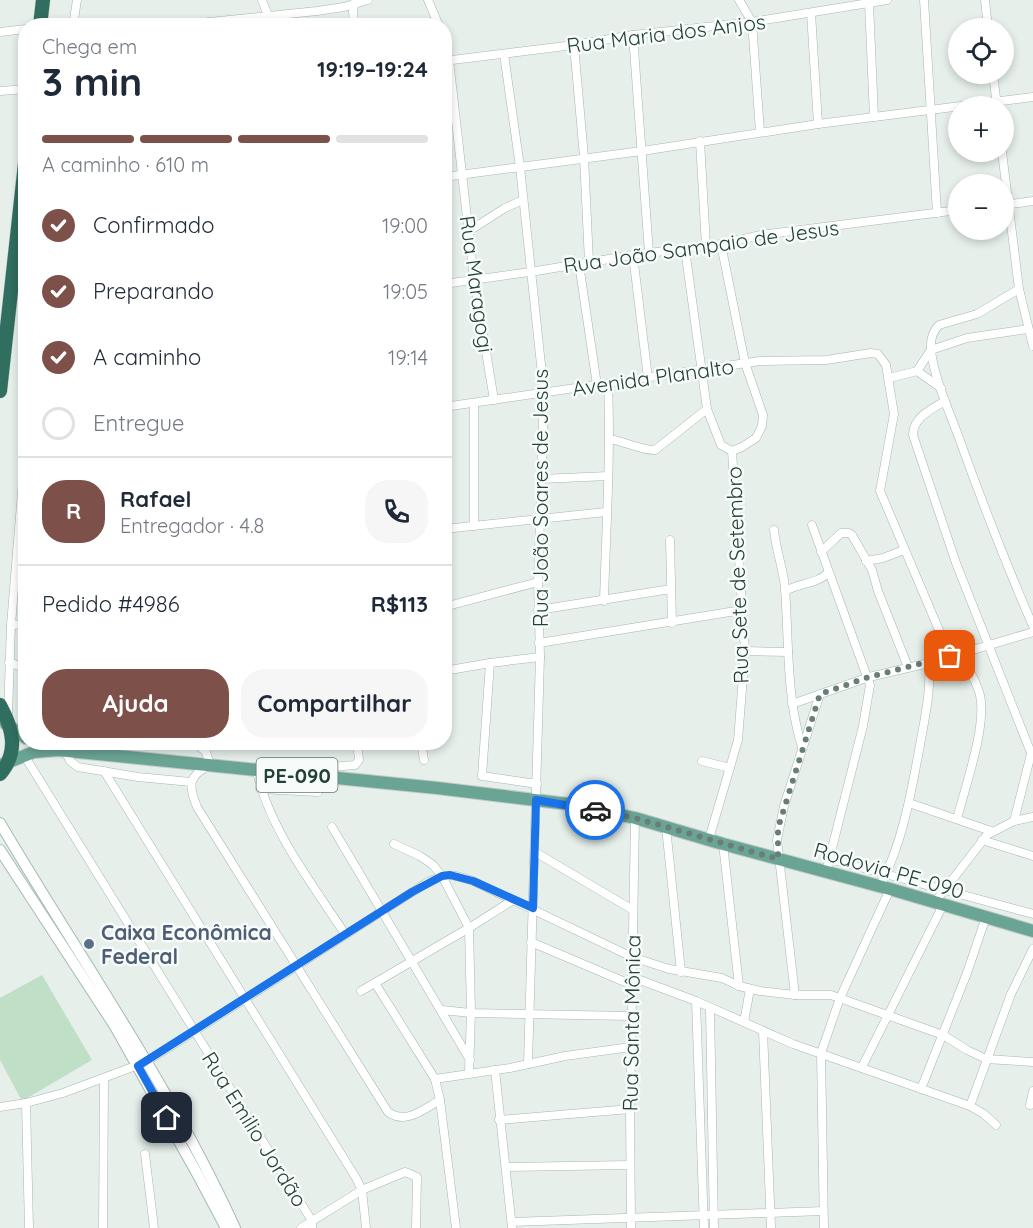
<!DOCTYPE html>
<html lang="pt">
<head>
<meta charset="utf-8">
<style>
  body { margin:0; font-family:Quicksand,sans-serif; background:#f6f6f7; color:#1f2937; height:100vh; display:flex; flex-direction:column; font-size:22px; white-space:nowrap }
  * { box-sizing:border-box; margin:0 }
  p { font-size:20px; color:#747a83 }
  .icon { flex:none; width:33px; height:33px; fill:none; stroke:currentColor; stroke-width:2; stroke-linecap:round; stroke-linejoin:round }
  .map { position:relative; flex:1; overflow:hidden }
  .side { position:absolute; left:18px; top:18px; width:434px; height:732px; display:flex; flex-direction:column; background:#fff; border-radius:24px; box-shadow:0 3px 9px #0003 }
  .side>* { flex:none }
  .buttons { position:absolute; left:948px; top:18px; display:grid; gap:12px }
  .buttons a { display:grid; place-items:center; width:66px; height:66px; border-radius:50%; background:#fff; box-shadow:0 3px 9px #0003; font-size:30px }
  .pin { position:absolute; display:grid; place-items:center; width:51px; height:51px; color:#fff; margin:-26px; border-radius:12px; box-shadow:0 3px 9px #0006 }
  .courier { position:absolute; display:grid; place-items:center; width:60px; height:60px; margin:-30px; border:4px solid #1a73e8; border-radius:50%; background:#fff; color:#222; box-shadow:0 2px 8px #0007 }
  .headline em { font-style:normal; font-weight:700 }
  .headline div { display:flex; flex-direction:column-reverse }
  .headline { display:flex; align-items:center; justify-content:space-between; height:102px; padding:0 24px }
  h1 { font-size:39px; font-weight:700; line-height:45px }
  .bar { display:grid; grid-template-columns:repeat(4,1fr); gap:9px 6px; align-content:center; height:72px; padding:0 24px }
  .bar i { height:8px; border-radius:4px; background:#e0e1e3 }
  .bar .selected { background:#7e504a }
  .bar p { grid-column:span 4 }
  .line { display:flex; align-items:center; gap:15px; padding:0 24px; border-top:2px solid #e0e1e3 }
  .line div { flex:1 }
  .round { display:grid; place-items:center; flex:none; width:63px; height:63px; border-radius:24px; background:#f6f6f7 }
  ol { padding:0 24px; list-style:none }
  li { display:flex; align-items:center; gap:18px; height:66px }
  li p { margin-inline-start:auto }
  li .icon { padding:6px; border-radius:50%; background:#7e504a; color:#fff; stroke-width:4 }
  li:last-child { color:#747a83 }
  li i { width:33px; height:33px; border:3px solid #e0e1e3; border-radius:50% }
  .button { display:flex; gap:12px; margin-top:auto; padding:12px 24px }
  .button a { flex:1; height:69px; border-radius:24px; background:#7e504a; color:#fff; font-size:24px; font-weight:700; line-height:69px; text-align:center }
  .button a+a { background:#f6f6f7; color:#1f2937 }
  .map>svg:first-child { display:block }
  .green { fill:#bfdfc7 }
  .lines { fill:none; stroke-linecap:round; stroke-linejoin:round }
  .street-casing { stroke:#a8b7b1; stroke-width:9 }
  .secondary-casing { stroke:#a4bab2; stroke-width:12 }
  .primary-casing { stroke:#c2cac8; stroke-width:14 }
  .highway-casing { stroke:#c2cac8; stroke-width:15 }
  .street { stroke:#fff; stroke-width:8 }
  .secondary { stroke:#fff; stroke-width:10 }
  .primary { stroke:#6aa494; stroke-width:12 }
  .highway { stroke:#306e5f; stroke-width:14 }
  .done { stroke:#687e77; stroke-width:6; stroke-dasharray:0 10.8 }
  .route { stroke:#1a73e8; stroke-width:8 }
  .service-dot { fill:#5c6f8a; stroke:#f7fbf9; stroke-width:2 }
  .labels { text-anchor:middle; dominant-baseline:central; stroke-width:5; stroke-linejoin:round; paint-order:stroke }
  .shield { fill:#f7fbf9; stroke:#637973; stroke-width:1.5 }
  .shield-label { font-size:20px; font-weight:bold; fill:#244139 }
  .street-label { font-size:21px; fill:#244139; stroke:#f7fbf9 }
  .service-label { font-size:21px; font-weight:bold; fill:#4e5e75; stroke:#f7fbf9; text-anchor:start }
</style>
</head>
<body>
<div class="map">
<svg width="1033" height="1228" viewBox="0 0 1033 1228">
  <rect width="100%" height="100%" fill="#e6efea"/>
  <path class="green" d="M42 975 92 1060 22 1101 0 1060V998Z"/>
  <g class="lines">
    <defs>
      <g id="street">
        <path d="M262 0 272 26"/>
        <path d="M428 0 439 26"/>
        <path d="M739 0 752 22 760 132"/>
        <path d="M924 0 937 213"/>
        <path d="M985 0 988 28"/>
        <path d="M869 3 874 117"/>
        <path d="M811 13 818 124"/>
        <path d="M73 26 77 0"/>
        <path d="M170 26 317 11 344 7 368 0"/>
        <path d="M354 26 353 11 355 1"/>
        <path d="M0 32 26 29"/>
        <path d="M633 35 649 253"/>
        <path d="M444 44 449 60 474 279 494 400"/>
        <path d="M574 45 584 157 589 262"/>
        <path d="M504 54 520 167 544 393 538 582 540 657 528 1064"/>
        <path d="M444 61 574 45 633 35 752 22 887 0"/>
        <path d="M993 74 997 106"/>
        <path d="M0 91 26 89"/>
        <path d="M700 141 706 246"/>
        <path d="M1002 152 1019 289 1033 346"/>
        <path d="M444 177 642 151 818 124 1033 97"/>
        <path d="M1004 205 1033 201"/>
        <path d="M469 231 505 208 523 200"/>
        <path d="M721 244 745 363 763 415 762 426 756 438 742 447 732 451"/>
        <path d="M685 249 707 409 721 445 732 451"/>
        <path d="M633 255 648 378"/>
        <path d="M579 264 597 385"/>
        <path d="M444 284 530 272 633 255 721 244 761 235 958 210"/>
        <path d="M1019 289 977 314 939 325C932 332 930 341 931 351 935 381 949 410 959 438 982 502 1006 564 1033 626"/>
        <path d="M917 371 941 388"/>
        <path d="M889 378 917 371 931 350 967 338 1028 329"/>
        <path d="M945 401C932 409 913 417 913 435L956 563 1033 758"/>
        <path d="M444 407 760 361 826 360 871 353 878 354 886 365 894 414 880 491 950 656"/>
        <path d="M610 439C622 441 645 451 655 450L707 409"/>
        <path d="M541 479 608 476"/>
        <path d="M812 525 870 685 863 726 826 872"/>
        <path d="M474 526V403"/>
        <path d="M444 529 606 512"/>
        <path d="M774 530C776 551 783 567 785 588 789 641 786 696 802 747"/>
        <path d="M670 540 672 623"/>
        <path d="M821 552 841 533H849L852 535 872 570 878 591 908 667"/>
        <path d="M866 561 883 558 904 550"/>
        <path d="M785 591C799 583 817 584 828 573"/>
        <path d="M604 601C606 529 611 457 608 384"/>
        <path d="M444 607 538 582"/>
        <path d="M538 610 671 589"/>
        <path d="M11 625 26 624"/>
        <path d="M539 643 742 610"/>
        <path d="M745 651 788 652"/>
        <path d="M9 662 26 669"/>
        <path d="M490 663 482 776 537 784"/>
        <path d="M444 671 490 663 540 657"/>
        <path d="M792 704 869 677 929 663 1033 632"/>
        <path d="M8 716 11 625 26 444"/>
        <path d="M194 742 206 752 210 765C188 776 188 785 197 807L388 1112C406 1125 424 1109 440 1100"/>
        <path d="M421 742 424 760"/>
        <path d="M65 751 70 761 78 767 138 777 191 782"/>
        <path d="M24 755 304 1208 312 1221V1228"/>
        <path d="M702 761 730 768"/>
        <path d="M104 771 356 1178 362 1190 366 1228"/>
        <path d="M257 771C269 829 313 885 345 934"/>
        <path d="M306 773 317 768 355 765 359 760 357 742"/>
        <path d="M260 789 318 792"/>
        <path d="M909 803 991 831"/>
        <path d="M957 819C965 787 987 726 980 695 976 680 967 666 960 653"/>
        <path d="M1014 821 1031 754"/>
        <path d="M332 827 470 1060"/>
        <path d="M666 827 681 972"/>
        <path d="M709 839 738 740 745 651 732 451"/>
        <path d="M982 840 1033 856"/>
        <path d="M394 844 420 856 433 865 442 876 469 928 471 1013 469 1073"/>
        <path d="M723 844 739 986"/>
        <path d="M535 852 633 910"/>
        <path d="M830 859 1033 914"/>
        <path d="M880 886C903 842 911 793 920 745 925 717 931 691 929 663"/>
        <path d="M935 902 987 835 1014 821 1033 817"/>
        <path d="M531 942 632 985"/>
        <path d="M632 977 696 1001 793 1044 970 1106 984 1114 996 1125"/>
        <path d="M375 983 435 1079 440 1100 456 1228"/>
        <path d="M361 991 469 928 513 900"/>
        <path d="M795 995 777 840 784 806 820 694"/>
        <path d="M696 1001 704 1228"/>
        <path d="M710 1008 714 1228"/>
        <path d="M442 1010 471 1013 631 1016"/>
        <path d="M744 1022 750 989"/>
        <path d="M763 1031 771 1228"/>
        <path d="M862 1067 943 905"/>
        <path d="M495 1070 512 1228"/>
        <path d="M435 1079 510 1068 565 1056 631 1047"/>
        <path d="M921 1089 967 973 986 917"/>
        <path d="M26 1103 29 1228"/>
        <path d="M1030 1105 1033 1091"/>
        <path d="M970 1106 1011 994 1033 949"/>
        <path d="M0 1107 26 1103 63 1093 146 1062 428 882C446 873 454 874 473 881L632 957 669 969 722 978 739 986 760 991 795 995H831L943 1035 967 1050 986 1059 1033 1062"/>
        <path d="M499 1120 630 1109"/>
        <path d="M145 1154 154 1228"/>
        <path d="M506 1167 630 1165"/>
        <path d="M512 1222 823 1211"/>
        <path d="M103 1228 104 1079"/>
        <path d="M301 1228 362 1190 405 1172 417 1177 416 1228"/>
        <path d="M631 1228 630 1109 635 818"/>
        <path d="M824 1228 821 1053 840 998 890 889"/>
      </g>
      <g id="secondary">
        <path d="M0 823C79 957 171 1087 235 1228"/>
        <path d="M0 850 116 1028 199 1177 226 1228"/>
      </g>
      <g id="primary">
        <path d="M6 724 26 738"/>
        <path d="M1 765 34 752 58 750 437 788 568 804 635 818 723 844 890 889 1033 931"/>
      </g>
      <g id="highway">
        <path d="M40 26 43 0"/>
        <path d="M0 391 26 155"/>
        <path d="M0 705C13 729 19 752 0 774"/>
      </g>
    </defs>
    <use href="#street" class="street-casing"/>
    <use href="#secondary" class="secondary-casing"/>
    <use href="#primary" class="primary-casing"/>
    <use href="#highway" class="highway-casing"/>
    <use href="#street" class="street"/>
    <use href="#secondary" class="secondary"/>
    <use href="#primary" class="primary"/>
    <use href="#highway" class="highway"/>
  </g>
  <g class="lines">
    <path class="done" d="M595 810 635 818 778 859V828L820 694 869 677 950 656"/>
    <path class="route" d="M167 1118 138 1066 412 892 442 876 450 875 473 881 533 908 536 800 595 810"/>
  </g>
  <circle class="service-dot" cx="89" cy="944" r="6"/>
  <g class="labels">
    <rect class="shield" x="256.5" y="758" width="81" height="34" rx="4.5"/>
    <g class="shield-label">
      <text x="297" y="775">PE-090</text>
    </g>
    <g class="street-label">
      <text transform="translate(666 33) rotate(-7)">Rua Maria dos Anjos</text>
      <text transform="translate(701 246) rotate(-8)">Rua João Sampaio de Jesus</text>
      <text transform="translate(477 284) rotate(82)">Rua Maragogi</text>
      <text transform="translate(653 377) rotate(-8)">Avenida Planalto</text>
      <text transform="translate(540 498) rotate(-90)">Rua João Soares de Jesus</text>
      <text transform="translate(737 575) rotate(-92)">Rua Sete de Setembro</text>
      <text transform="translate(889 870) rotate(16)">Rodovia PE-090</text>
      <text transform="translate(631 1023) rotate(-89)">Rua Santa Mônica</text>
      <text transform="translate(255 1129) rotate(58)">Rua Emilio Jordão</text>
    </g>
    <g class="service-label">
      <text x="101" y="932">Caixa Econômica<tspan x="101" dy="24">Federal</tspan></text>
    </g>
  </g>
</svg>
<div class="buttons">
<a><svg class="icon" aria-label="locate" viewBox="0 0 24 24"><circle cx="12" cy="12" r="6"/><path d="M12 2v4M12 18v4M2 12h4M18 12h4"/></svg></a>
<a>+</a>
<a>−</a>
</div>
<div class="pin" style="left:950px;top:656px;background:#ea580c"><svg class="icon" aria-label="bag" viewBox="0 0 24 24"><path d="M5 8h14l-1 12H6zM9 8a3 3 0 0 1 6 0"/></svg></div>
<div class="pin" style="left:167px;top:1118px;background:#1f2937"><svg class="icon" aria-label="home" viewBox="0 0 24 24"><path d="M3 11l9-7 9 7M6 9v11h12V9"/></svg></div>
<div class="courier" style="left:595px;top:810px"><svg class="icon" aria-label="car" viewBox="0 0 24 24"><path d="M5 17H2v-5l4-1 3-4h7l3 4 3 1v5h-3M9 17h6M6 11h13"/><circle cx="7" cy="17" r="2"/><circle cx="17" cy="17" r="2"/></svg></div>
<section class="side">
<div class="headline"><div><h1>3 min</h1><p>Chega em</p></div><em>19:19–19:24</em></div>
<div class="bar"><i class="selected"></i><i class="selected"></i><i class="selected"></i><i></i><p>A caminho · 610 m</p></div>
<ol>
<li><svg class="icon" aria-label="check" viewBox="0 0 24 24"><path d="M5 12l5 5 9-10"/></svg>Confirmado<p>19:00</p></li>
<li><svg class="icon" aria-label="check" viewBox="0 0 24 24"><path d="M5 12l5 5 9-10"/></svg>Preparando<p>19:05</p></li>
<li><svg class="icon" aria-label="check" viewBox="0 0 24 24"><path d="M5 12l5 5 9-10"/></svg>A caminho<p>19:14</p></li>
<li><i></i>Entregue</li>
</ol>
<div class="line" style="height:108px"><b class="round" style="background:#7e504a;color:#fff">R</b><div><b>Rafael</b><p>Entregador · 4.8</p></div><a class="round"><svg class="icon" aria-label="phone" viewBox="0 0 24 24"><path d="M5 4h4l2 5-3 2q2 4 5 5l2-3 5 2v4C11 20 4 13 5 4z"/></svg></a></div>
<div class="line" style="height:78px"><div>Pedido #4986</div><b>R$113</b></div>
<div class="button"><a>Ajuda</a><a>Compartilhar</a></div>
</section>
</div>
</body>
</html>
